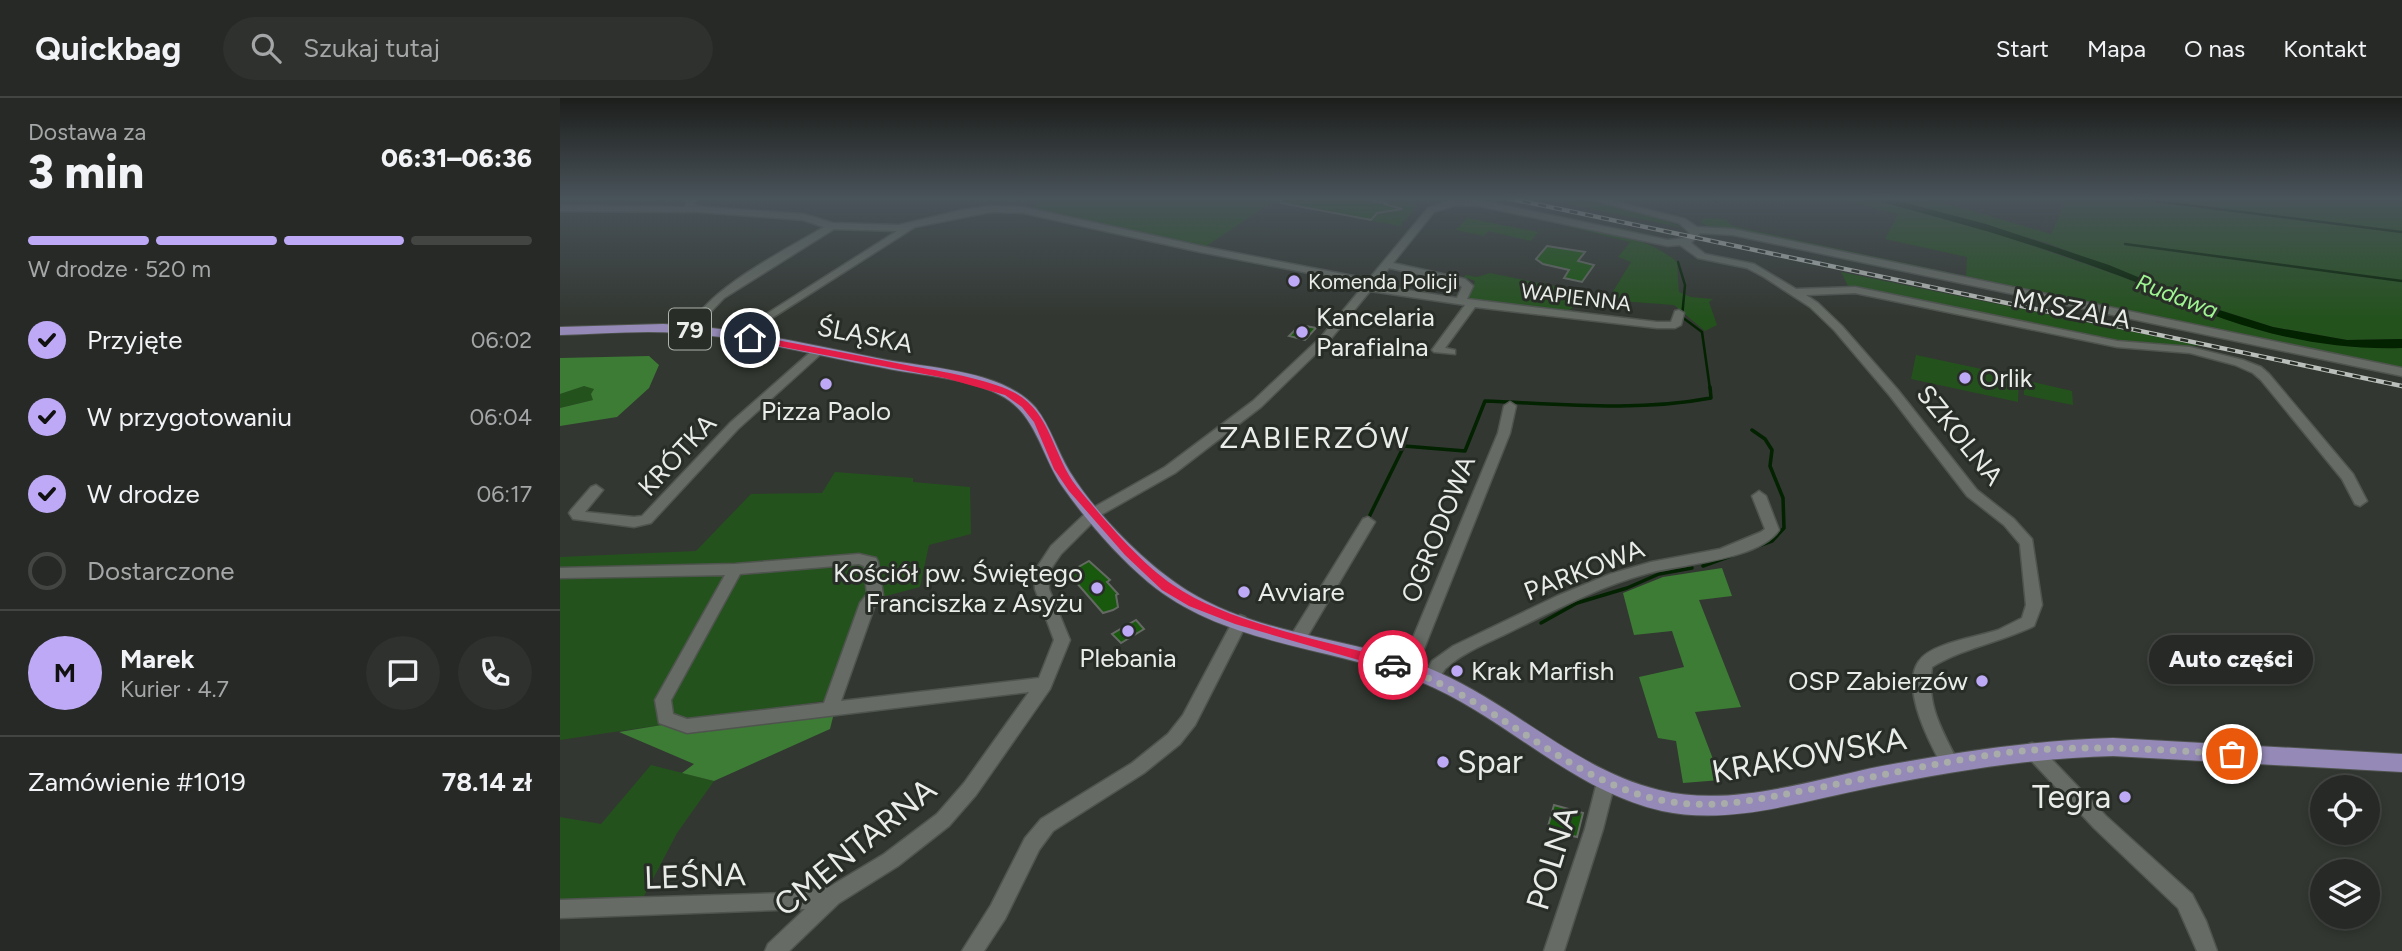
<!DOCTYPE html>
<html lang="pl">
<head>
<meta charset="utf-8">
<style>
  body { margin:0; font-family:Figtree,sans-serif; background:#2e312d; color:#f1f3f6; height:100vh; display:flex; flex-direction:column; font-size:26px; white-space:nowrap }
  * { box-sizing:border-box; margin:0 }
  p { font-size:23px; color:#a4a6a7 }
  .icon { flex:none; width:38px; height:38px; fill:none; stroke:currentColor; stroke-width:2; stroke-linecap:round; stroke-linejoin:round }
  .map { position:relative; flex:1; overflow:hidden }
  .sheet { display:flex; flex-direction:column; background:#262925; width:560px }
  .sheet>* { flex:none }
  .tools { position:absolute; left:1750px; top:677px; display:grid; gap:14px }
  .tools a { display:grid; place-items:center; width:70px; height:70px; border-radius:50%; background:#262925; box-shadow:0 4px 10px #0003,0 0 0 2px #424542; font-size:35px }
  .pin { position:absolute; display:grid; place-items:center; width:60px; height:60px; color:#fff; margin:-30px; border:4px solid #fff; border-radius:50%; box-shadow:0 2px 7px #0007 }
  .courier { position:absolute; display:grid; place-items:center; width:70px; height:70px; margin:-35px; border:5px solid #e11d48; border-radius:50%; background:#fff; color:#222; box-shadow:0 2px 9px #0007 }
  .bubble { position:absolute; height:49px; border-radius:24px; background:#262925; box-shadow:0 4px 10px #0003,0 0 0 2px #424542; font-size:23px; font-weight:800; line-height:49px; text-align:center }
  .summary em { font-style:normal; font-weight:800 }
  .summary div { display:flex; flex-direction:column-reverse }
  .summary { display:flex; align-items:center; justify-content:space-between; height:119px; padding:0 28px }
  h1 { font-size:46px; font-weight:800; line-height:52px }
  .bar { display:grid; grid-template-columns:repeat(4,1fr); gap:10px 7px; align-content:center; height:84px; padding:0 28px }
  .bar i { height:9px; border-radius:5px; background:#424542 }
  .bar .selected { background:#bda9f5 }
  .bar p { grid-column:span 4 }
  .line { display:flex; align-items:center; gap:18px; padding:0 28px; border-top:2px solid #424542 }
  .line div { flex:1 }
  .round { display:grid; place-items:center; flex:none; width:74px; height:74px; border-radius:37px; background:#2e312d }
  ol { padding:0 28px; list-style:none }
  li { display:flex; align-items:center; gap:21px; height:77px }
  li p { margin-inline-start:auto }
  li .icon { padding:7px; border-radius:50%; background:#bda9f5; color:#111; stroke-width:4 }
  li:last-child { color:#a4a6a7 }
  li i { width:38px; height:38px; border:4px solid #424542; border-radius:50% }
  header { display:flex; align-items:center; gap:42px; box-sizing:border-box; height:98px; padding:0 35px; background:#262925; border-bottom:2px solid #424542 }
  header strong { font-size:33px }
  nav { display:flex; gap:38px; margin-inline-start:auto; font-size:24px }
  .search { width:490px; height:63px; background:#2e312d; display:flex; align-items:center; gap:18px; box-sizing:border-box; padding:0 24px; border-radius:38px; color:#a4a6a7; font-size:26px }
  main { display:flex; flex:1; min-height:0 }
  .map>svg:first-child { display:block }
  .green { fill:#24521d }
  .forest { fill:#3d7c34 }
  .water { fill:#022200 }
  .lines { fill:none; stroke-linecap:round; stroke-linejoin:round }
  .stream-far1 { stroke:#022200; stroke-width:2.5 }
  .stream { stroke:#022200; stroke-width:3.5 }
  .building { fill:#18590d; stroke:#646a63; stroke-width:2 }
  .minor-casing { stroke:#4f544f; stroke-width:3 }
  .major-casing { stroke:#4f544f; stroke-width:2 }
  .minor { fill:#666c65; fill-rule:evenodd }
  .major { fill:#958ab7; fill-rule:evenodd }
  .rail-casing { stroke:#bbbfbb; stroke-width:4.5 }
  .rail { stroke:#282d27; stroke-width:2.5; stroke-dasharray:8; stroke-linecap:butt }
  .route { fill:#e11d48 }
  .done { stroke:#a9ada9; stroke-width:7; stroke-dasharray:0 12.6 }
  .poi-dot { fill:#bda9f5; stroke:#282d27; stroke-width:2.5 }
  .labels { text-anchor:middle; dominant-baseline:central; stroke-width:6; stroke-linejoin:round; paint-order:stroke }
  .far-poi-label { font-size:21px; fill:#e9ece9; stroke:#282d27; text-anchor:start }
  .far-street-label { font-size:21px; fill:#e9ece9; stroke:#282d27 }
  .far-water-label { font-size:23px; font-style:italic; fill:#9ff492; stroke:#282d27 }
  .shield { fill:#282d27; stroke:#afb3af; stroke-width:2 }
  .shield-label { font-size:24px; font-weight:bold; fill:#e9ece9 }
  .street-label { font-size:26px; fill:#e9ece9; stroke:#282d27 }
  .poi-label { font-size:26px; fill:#e9ece9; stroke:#282d27; text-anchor:start }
  .quarter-label { font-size:30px; letter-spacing:2px; fill:#e9ece9; stroke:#282d27 }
  .near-street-label { font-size:32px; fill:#e9ece9; stroke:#282d27 }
  .near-poi-label { font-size:32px; fill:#e9ece9; stroke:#282d27; text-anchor:start }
</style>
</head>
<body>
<header>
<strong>Quickbag</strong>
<div class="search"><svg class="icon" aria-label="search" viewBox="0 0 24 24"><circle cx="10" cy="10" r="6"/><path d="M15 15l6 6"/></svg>Szukaj tutaj</div>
<nav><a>Start</a><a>Mapa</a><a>O nas</a><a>Kontakt</a></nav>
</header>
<main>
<section class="sheet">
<div class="summary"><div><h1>3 min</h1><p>Dostawa za</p></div><em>06:31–06:36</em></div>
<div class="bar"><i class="selected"></i><i class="selected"></i><i class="selected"></i><i></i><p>W drodze · 520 m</p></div>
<ol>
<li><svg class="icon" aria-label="check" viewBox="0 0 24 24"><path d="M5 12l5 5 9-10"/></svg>Przyjęte<p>06:02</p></li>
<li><svg class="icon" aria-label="check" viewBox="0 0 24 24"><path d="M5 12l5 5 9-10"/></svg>W przygotowaniu<p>06:04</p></li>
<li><svg class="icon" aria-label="check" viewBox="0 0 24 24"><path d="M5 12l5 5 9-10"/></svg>W drodze<p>06:17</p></li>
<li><i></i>Dostarczone</li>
</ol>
<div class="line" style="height:126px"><b class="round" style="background:#bda9f5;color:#111">M</b><div><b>Marek</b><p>Kurier · 4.7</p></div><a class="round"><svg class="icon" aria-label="chat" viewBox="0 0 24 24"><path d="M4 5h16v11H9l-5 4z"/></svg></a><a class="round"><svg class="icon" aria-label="phone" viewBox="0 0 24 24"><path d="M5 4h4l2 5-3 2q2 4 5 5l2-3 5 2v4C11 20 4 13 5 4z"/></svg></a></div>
<div class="line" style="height:91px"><div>Zamówienie #1019</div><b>78.14 zł</b></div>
</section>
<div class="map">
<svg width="1842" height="853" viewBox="0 0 1842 853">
  <rect width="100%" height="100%" fill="#323731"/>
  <g class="green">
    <path d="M483 100H834L857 108 840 128 712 104 645 149 473 110Z"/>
    <path d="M1013 100 1025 101 1091 118 1125 130 1007 106Z"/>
    <path d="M1273 100H1305L1413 127 1563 179 1665 221 1707 234 1794 248 1842 250V270L1147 128 1140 124 1144 120 1166 121 1171 127 1181 130 1406 178 1407 159 1325 141 1338 116Z"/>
    <path d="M1327 100H1386L1384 105 1491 136 1507 100H1842V241L1787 242 1713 229 1653 210 1487 145Z"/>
    <path d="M907 120 978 134 971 143 928 133 924 138 896 132Z"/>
    <path d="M994 123C1034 132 1085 136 1117 164L1119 194 1131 199 1153 201 1149 204 1157 227 1145 233 1114 207 1032 201 1049 200 1071 164 1058 159 1070 144 990 124Z"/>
    <path d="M1281 174 1642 248 1566 245 1288 188Z"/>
    <path d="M930 175 994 188 1021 198 1011 211 1004 214 912 202 909 200 915 183 904 179 906 177 917 179Z"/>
    <path d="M1356 257 1459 279 1458 304 1351 281Z"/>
    <path d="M1464 282 1512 293 1513 307 1464 297Z"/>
    <path d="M23 288 34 289 33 302 0 310V296Z"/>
    <path d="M275 374 353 380V384L410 389 411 436 369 447 360 489 307 503 264 603 0 642V459L136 453 191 396 262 395Z"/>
    <path d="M91 667 154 683 117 735 82 802 0 804V719L41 726Z"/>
  </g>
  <g class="forest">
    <path d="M89 258 99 267 89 290 57 319 0 328V310L33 302 31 296 34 291 24 288 0 296V260Z"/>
    <path d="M1162 470 1172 498 1139 502 1181 609 1135 614 1161 682 1123 685 1116 643 1098 640 1079 579 1124 569 1112 533 1074 537 1063 495 1103 479Z"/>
    <path d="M274 615 270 631 154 683 122 675 134 666 59 634 108 626 121 633Z"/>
  </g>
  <path class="water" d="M1305 100H1327L1426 126 1549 167 1653 210 1713 229 1787 242 1842 241V250C1781 252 1721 241 1664 221 1628 208 1595 191 1560 178 1476 146 1391 122 1305 100Z"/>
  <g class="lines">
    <g class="stream-far1">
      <path d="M1154 100 1156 104"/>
      <path d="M1571 100 1842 134"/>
      <path d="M1565 146 1842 183"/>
      <path d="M1118 164 1125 187 1122 219 1142 234 1150 291"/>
    </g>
    <g class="stream">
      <path d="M808 421 844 348 905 353 925 303C1001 306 1076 314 1151 300L1150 289"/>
      <path d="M1143 468 1212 443 1224 430 1223 400 1210 368 1212 352 1205 341 1192 332"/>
      <path d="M981 525 1017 505 1067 490 1099 476 1132 470"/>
    </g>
  </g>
  <g class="building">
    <path d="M721 100H798L826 105 825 106 842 111 817 115 811 122 721 105Z"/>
    <path d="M987 148 1025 154 1018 163 1034 167 1022 184 1004 180 1009 172 983 166 976 161Z"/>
    <path d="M740 227 756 230 745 242 729 238Z"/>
    <path d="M529 463 550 482 547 484 558 496 556 497 558 509 553 512 543 515 508 475Z"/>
    <path d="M576 522 584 531 561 545 552 536Z"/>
    <path d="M994 707 1023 715 1017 739 987 732Z"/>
  </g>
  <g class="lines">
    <defs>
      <g id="minor">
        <path d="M127 100H137L134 107 144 109 244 116 273 125 339 127 402 112 430 108 463 109 640 148 809 181 868 110 895 101 919 102 1108 142 1125 140 1130 135 1119 125 1026 100H1041L1125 121 1137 129 1173 131 1842 270V278L1173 137 1140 135 1131 145 1145 156 1194 166 1236 191 1295 189 1557 243 1630 249 1683 262 1701 269 1709 276 1793 376 1807 403 1800 408 1795 406 1782 381 1701 282 1693 275 1675 267 1630 255 1557 249 1295 195 1246 197 1258 205 1282 228 1338 292 1417 392 1454 421 1472 441 1482 507 1474 528C1441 544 1403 550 1372 569 1366 607 1382 632 1398 664L1395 669 1389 672 1383 669C1370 646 1340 589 1359 563 1371 545 1417 539 1438 532 1446 528 1454 524 1462 520L1466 507 1460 446 1444 427 1407 398 1330 298 1274 232 1250 209 1204 179 1187 170 1138 160 1120 147 1108 148 919 108 896 107 874 114 833 165 905 181 913 188 907 201 1097 224H1111L1115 213 1119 212 1124 215 1121 227 1115 230H1097L915 209 885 250 895 252V256L874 254 872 252 905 207 810 193 769 243 701 309 615 375 539 418 501 456 488 475 489 491 510 542 490 591 416 697 389 728 338 768 279 805 229 853H205L208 846 245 811 0 820V802L227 795 269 789 324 756 377 716 404 685 469 594 127 635 99 625 95 602 165 477 0 480V470L175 466 299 456 316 460 318 464 323 497 315 507 281 603 479 580 494 542 475 491 474 474 491 448 529 412 605 369 693 303 761 239 805 186 640 154 463 115 430 114 355 129 179 241 173 238 175 236 337 133 274 131 164 200 145 220 139 233 135 234 129 231C146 191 226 152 264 129L243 122 139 114 0 113 1 107 125 109ZM829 170 897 185 902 189 897 200 815 187ZM299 466 304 468 307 496 300 505 264 605 127 621 113 616 111 602 180 476Z"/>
        <path d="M258 250 264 253 262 255 178 331 91 425 74 429 13 421 9 415 11 412 31 389 36 387 43 392 25 414 74 419 82 418 170 325 254 251Z"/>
        <path d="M950 304 956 308 950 335 856 571 854 576 848 577 842 576 840 571 938 335 944 308Z"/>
        <path d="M1199 393 1206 398 1219 432C1199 462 1122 466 1089 475 1040 488 995 512 950 534 928 545 903 554 885 571 882 575 879 580 877 585L871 587 865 585 863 580 872 563 893 548 997 498 1050 476 1091 464 1160 451 1201 434 1205 431 1192 398Z"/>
        <path d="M808 419 815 424 744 544 738 546 732 544 730 540 732 536 803 421Z"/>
        <path d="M680 517 685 519 688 523 635 627 620 646 584 675 493 733 479 752 445 821 424 853H402L431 807 465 740 481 721 572 665 608 636 623 617 675 519Z"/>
        <path d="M1472 645 1478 647 1546 718 1632 796 1646 823 1657 853H1637L1618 810 1534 730 1466 657 1463 652 1466 647Z"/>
        <path d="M1046 676 1052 679 1055 684 1043 731 1004 853H984L1025 731 1037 684 1040 679Z"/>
      </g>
      <path id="major" d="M103 226C176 229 246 246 317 260 364 270 443 271 476 310 491 329 497 353 510 374 536 416 586 467 628 493 704 540 800 539 880 575 956 609 1017 672 1099 692 1172 710 1251 682 1322 668 1398 654 1475 642 1553 640L1842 656V674L1553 658C1472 660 1394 673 1314 689 1246 702 1172 728 1102 713 1010 692 946 619 861 584 771 548 665 548 588 484 556 457 526 422 502 388 481 357 476 315 440 297 405 279 362 278 324 270 256 258 190 239 120 235 80 232 40 236 0 237V229Z"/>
    </defs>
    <use href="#minor" class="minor-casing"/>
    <use href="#major" class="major-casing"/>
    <use href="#minor" class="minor"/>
    <use href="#major" class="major"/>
    <defs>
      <path id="rail" d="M947 100 1842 288"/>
    </defs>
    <use href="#rail" class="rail-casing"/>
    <use href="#rail" class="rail"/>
  </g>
  <linearGradient id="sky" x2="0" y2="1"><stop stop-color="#1c1e1b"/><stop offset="0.46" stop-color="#49535a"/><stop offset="1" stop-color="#49535a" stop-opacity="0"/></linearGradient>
  <rect width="1842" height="219" fill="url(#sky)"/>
  <path class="route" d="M190 237C243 247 297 257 351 268 381 273 427 281 453 294 491 313 493 359 517 389 543 420 579 464 613 487 668 525 767 543 833 562L839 567 833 572 675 526 629 508 602 492 565 457 509 393 494 371 474 324 462 309 445 297 385 280 186 242V238Z"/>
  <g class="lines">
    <path class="done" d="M833 567C932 596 1008 686 1106 703 1154 712 1199 701 1247 692 1304 681 1361 668 1418 659 1502 644 1587 651 1672 656"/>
  </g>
  <g class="poi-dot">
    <circle cx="734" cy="183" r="7"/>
    <circle cx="742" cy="234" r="7"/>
    <circle cx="1405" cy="280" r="7"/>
    <circle cx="266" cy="286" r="7"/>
    <circle cx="537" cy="490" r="7"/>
    <circle cx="684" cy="494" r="7"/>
    <circle cx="568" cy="533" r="7"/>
    <circle cx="897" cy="573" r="7"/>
    <circle cx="1422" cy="583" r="7"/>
    <circle cx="883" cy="664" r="7"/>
    <circle cx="1565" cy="699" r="7"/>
  </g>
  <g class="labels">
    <g class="far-poi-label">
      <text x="748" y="183">Komenda Policji</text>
    </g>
    <g class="far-street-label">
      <text transform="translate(1016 199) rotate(7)">WAPIENNA</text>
    </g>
    <g class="far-water-label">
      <text transform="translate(1617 198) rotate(21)">Rudawa</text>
    </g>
    <rect class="shield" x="109" y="210.5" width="42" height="41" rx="5"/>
    <g class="shield-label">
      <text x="130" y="231">79</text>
    </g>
    <g class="street-label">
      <text transform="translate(1512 211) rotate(11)">MYSZALA</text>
      <text transform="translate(305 237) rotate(11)">ŚLĄSKA</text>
      <text transform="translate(1400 337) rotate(51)">SZKOLNA</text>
      <text transform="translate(117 357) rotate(-47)">KRÓTKA</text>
      <text transform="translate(878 431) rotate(-68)">OGRODOWA</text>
      <text transform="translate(1024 472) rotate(-21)">PARKOWA</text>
    </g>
    <g class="poi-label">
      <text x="756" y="219">Kancelaria<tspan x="756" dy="30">Parafialna</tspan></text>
      <text x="1419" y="280">Orlik</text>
      <text x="266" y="313" text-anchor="middle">Pizza Paolo</text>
      <text x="523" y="475" text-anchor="end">Kościół pw. Świętego<tspan x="523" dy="30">Franciszka z Asyżu</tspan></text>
      <text x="698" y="494">Avviare</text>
      <text x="568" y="560" text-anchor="middle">Plebania</text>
      <text x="911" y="573">Krak Marfish</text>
      <text x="1408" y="583" text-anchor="end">OSP Zabierzów</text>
    </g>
    <g class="quarter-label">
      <text x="755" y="339">ZABIERZÓW</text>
    </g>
    <g class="near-street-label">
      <text transform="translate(1249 657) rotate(-10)">KRAKOWSKA</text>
      <text transform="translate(295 749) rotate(-39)">CMENTARNA</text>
      <text transform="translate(992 760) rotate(-73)">POLNA</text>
      <text transform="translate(135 778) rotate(-2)">LEŚNA</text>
    </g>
    <g class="near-poi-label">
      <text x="897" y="664">Spar</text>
      <text x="1551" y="699" text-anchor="end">Tegra</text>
    </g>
  </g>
</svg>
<div class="tools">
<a><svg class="icon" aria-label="locate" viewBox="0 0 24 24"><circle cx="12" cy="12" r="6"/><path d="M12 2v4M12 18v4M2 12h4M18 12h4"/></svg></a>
<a><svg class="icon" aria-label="layers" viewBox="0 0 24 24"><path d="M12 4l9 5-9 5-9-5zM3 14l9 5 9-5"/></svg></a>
</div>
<div class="pin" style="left:1672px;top:656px;background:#ea580c"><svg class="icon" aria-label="bag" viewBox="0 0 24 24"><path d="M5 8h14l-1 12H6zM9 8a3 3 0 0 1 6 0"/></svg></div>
<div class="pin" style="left:190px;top:240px;background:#1f2937"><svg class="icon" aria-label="home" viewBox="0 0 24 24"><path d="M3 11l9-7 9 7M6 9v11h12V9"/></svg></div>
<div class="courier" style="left:833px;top:567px"><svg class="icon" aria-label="car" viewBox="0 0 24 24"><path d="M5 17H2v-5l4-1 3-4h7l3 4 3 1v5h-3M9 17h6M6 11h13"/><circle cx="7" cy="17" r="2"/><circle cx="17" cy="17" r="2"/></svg></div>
<div class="bubble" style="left:1589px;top:537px;width:164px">Auto części</div>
</div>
</main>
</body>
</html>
